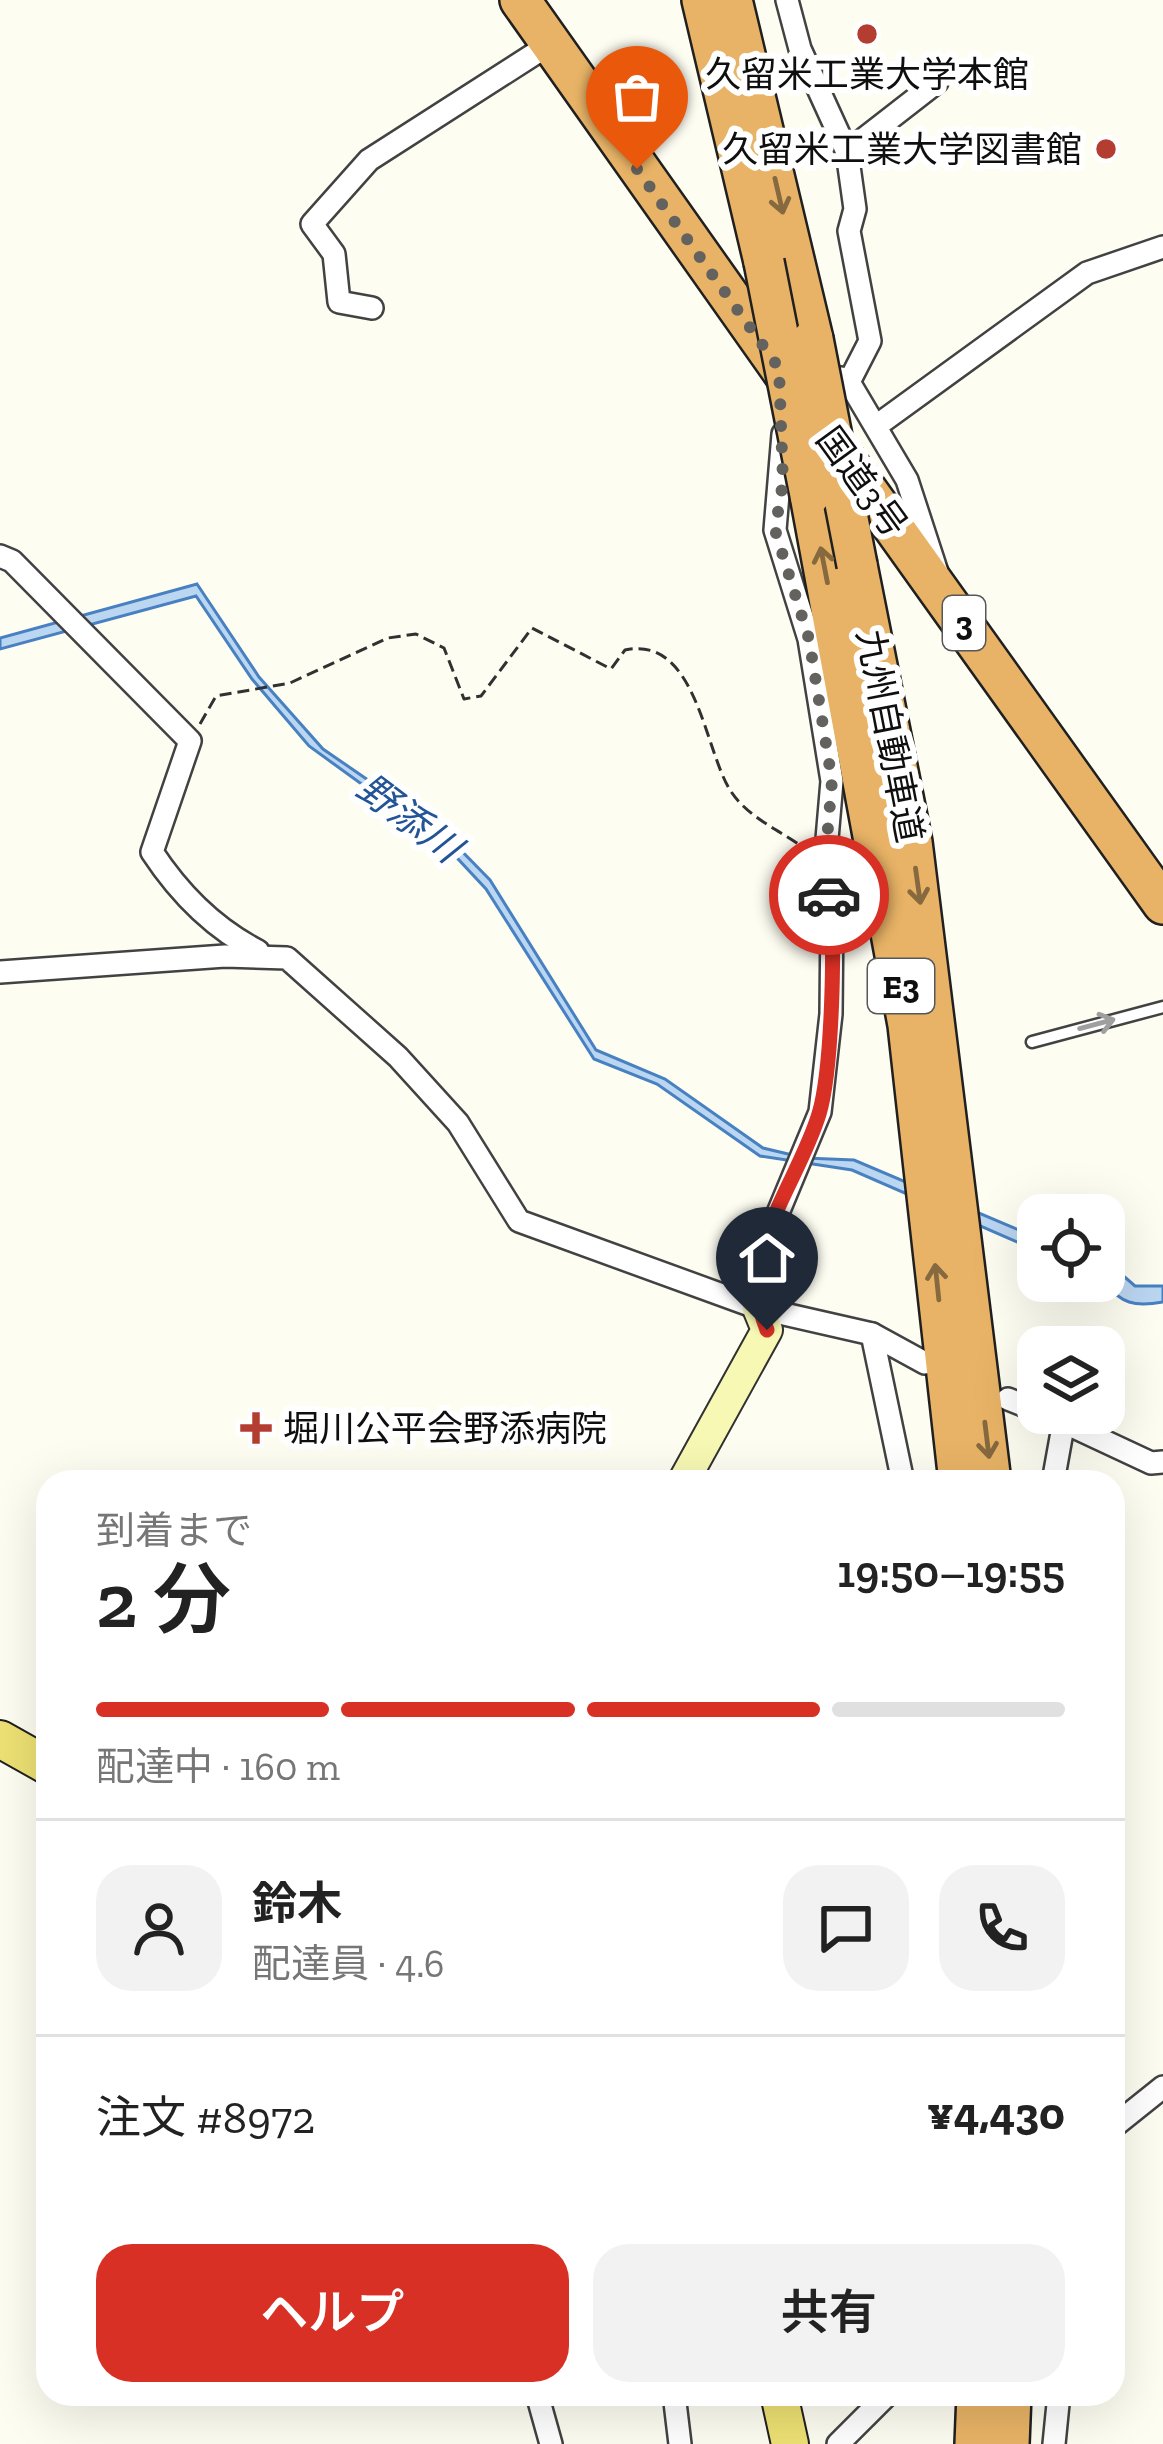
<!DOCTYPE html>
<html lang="ja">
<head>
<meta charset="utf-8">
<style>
  body { margin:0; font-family:"Zilla Slab","Noto Sans JP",serif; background:#f2f2f2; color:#222; height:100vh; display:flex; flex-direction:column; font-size:45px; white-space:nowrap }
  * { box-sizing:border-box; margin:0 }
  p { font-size:39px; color:#767676 }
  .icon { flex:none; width:66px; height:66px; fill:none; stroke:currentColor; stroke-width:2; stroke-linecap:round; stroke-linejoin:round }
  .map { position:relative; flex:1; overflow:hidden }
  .details { position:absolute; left:36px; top:1470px; width:1089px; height:936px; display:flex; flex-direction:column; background:#fff; border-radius:36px; box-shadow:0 12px 48px #0002 }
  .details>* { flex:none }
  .fabs { position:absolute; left:1017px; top:1194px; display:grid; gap:24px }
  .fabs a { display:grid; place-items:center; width:108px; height:108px; border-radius:24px; background:#fff; box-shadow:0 12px 48px #0002; font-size:60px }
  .pin { position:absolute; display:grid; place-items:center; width:102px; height:102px; color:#fff; margin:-123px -51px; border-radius:50% 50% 50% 0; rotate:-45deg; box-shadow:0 0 12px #0007 }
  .pin .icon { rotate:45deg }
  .courier { position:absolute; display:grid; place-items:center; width:120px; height:120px; margin:-60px; border:9px solid #d93025; border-radius:50%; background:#fff; color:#222; box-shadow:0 3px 15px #0007 }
  .summary em { font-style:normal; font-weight:600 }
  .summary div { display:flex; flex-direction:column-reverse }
  .summary { display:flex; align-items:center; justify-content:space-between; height:204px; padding:0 60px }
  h1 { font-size:78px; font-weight:600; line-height:90px }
  .bar { display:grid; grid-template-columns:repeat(4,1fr); gap:18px 12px; align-content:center; height:144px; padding:0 60px }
  .bar i { height:15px; border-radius:9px; background:#e0e0e0 }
  .bar .active { background:#d93025 }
  .bar p { grid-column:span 4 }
  .line { display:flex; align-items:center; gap:30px; padding:0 60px; border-top:3px solid #e0e0e0 }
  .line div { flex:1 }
  .round { display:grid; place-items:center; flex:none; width:126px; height:126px; border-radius:36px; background:#f2f2f2 }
  .button { display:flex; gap:24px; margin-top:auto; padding:24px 60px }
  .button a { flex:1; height:138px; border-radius:36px; background:#d93025; color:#fff; font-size:48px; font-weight:600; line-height:138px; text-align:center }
  .button a+a { background:#f2f2f2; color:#222 }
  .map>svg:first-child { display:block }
  .water { fill:#bbd6f1; stroke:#4881c2; stroke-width:3 }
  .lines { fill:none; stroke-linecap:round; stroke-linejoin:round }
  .lane-casing { stroke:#424242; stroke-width:15 }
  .street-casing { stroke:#424242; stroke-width:26 }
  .secondary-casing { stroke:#313131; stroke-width:34 }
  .primary-casing { stroke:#202020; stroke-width:40 }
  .highway-casing { stroke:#202020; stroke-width:44 }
  .path { stroke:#313131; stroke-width:3; stroke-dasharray:12 6; stroke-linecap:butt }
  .lane { stroke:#fff; stroke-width:10 }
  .street { stroke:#fff; stroke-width:21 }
  .secondary { stroke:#f7f8b3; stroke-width:30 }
  .primary { stroke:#ede073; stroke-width:36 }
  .highway { stroke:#e8b366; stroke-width:39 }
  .highway-bridge-casing { stroke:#202020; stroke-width:44; stroke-linecap:butt }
  .highway-bridge { stroke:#e8b366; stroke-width:39 }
  .oneway { stroke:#86693f }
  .oneway2 { stroke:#9f9f9f }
  .done { stroke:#63625e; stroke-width:12; stroke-dasharray:0 21.6 }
  .route { stroke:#d93025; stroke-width:15 }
  .poi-dot { fill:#b43d32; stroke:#fff; stroke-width:4.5 }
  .labels { text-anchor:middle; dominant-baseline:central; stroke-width:12; stroke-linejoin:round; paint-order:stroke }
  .shield { fill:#fff; stroke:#575757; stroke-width:3 }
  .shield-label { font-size:33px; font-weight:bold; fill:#0f0f0f }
  .poi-label { font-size:36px; fill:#0f0f0f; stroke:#fff }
  .street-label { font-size:36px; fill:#0f0f0f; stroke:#fff }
  .water-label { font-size:39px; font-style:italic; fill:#225497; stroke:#fff }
</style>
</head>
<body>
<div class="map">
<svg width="1163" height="2444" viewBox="0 0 1163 2444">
  <rect width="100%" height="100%" fill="#fefdf2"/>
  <g class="water">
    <path d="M197 584 259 677 323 749 442 831 490 880 596 1050 665 1079 763 1148 805 1158 854 1160 1038 1238V1251L852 1170 760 1156 657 1084 594 1059 486 889 443 843 309 746 252 679 196 596 0 649V638Z"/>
    <path d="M1104 1259 1135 1286H1163V1302C1134 1307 1122 1304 1102 1281Z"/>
  </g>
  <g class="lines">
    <defs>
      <path id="lane" d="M1032 1042 1163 1007"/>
      <g id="street">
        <path d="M787 0 800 49 847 152 855 209 849 231 870 341 849 382"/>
        <path d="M847 152 937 82"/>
        <path d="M372 308 339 302 334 254 312 224 369 160 550 44"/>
        <path d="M841 378 849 382 907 480 937 572"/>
        <path d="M879 424 1087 273 1163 247"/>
        <path d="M0 556 12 561 190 741 152 852C179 893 213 928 258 951"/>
        <path d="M0 972 225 956 287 958 398 1057 458 1123 519 1221 758 1308 872 1334 925 1363"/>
        <path d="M758 1308V1261L820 1112 831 1014 832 911 825 862 832 781 809 639 775 530 783 434"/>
        <path d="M872 1334 903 1482"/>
        <path d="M1008 1399 1038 1411"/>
        <path d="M1044 1413 1151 1463 1163 1462"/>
        <path d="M1053 1482 1064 1421"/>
        <path d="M1113 2127 1163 2087"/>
        <path d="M537 2394 551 2444"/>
        <path d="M674 2394 680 2444"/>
        <path d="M838 2444 888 2394"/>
        <path d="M1054 2444 1059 2394"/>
      </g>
      <path id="secondary" d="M683 1482 767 1330 758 1308"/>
      <g id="primary">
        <path d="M0 1739 48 1766"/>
        <path d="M779 2394 790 2444"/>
      </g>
      <g id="highway">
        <path d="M520 0 790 382"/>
        <path d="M702 0 764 262"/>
        <path d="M732 0 813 339"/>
        <path d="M831 440 1163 904"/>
        <path d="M810 495 908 1025 959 1482"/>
        <path d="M857 565 912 842 991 1482"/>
        <path d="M975 2444 977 2394"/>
        <path d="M1009 2444 1011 2394"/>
      </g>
    </defs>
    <use href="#lane" class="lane-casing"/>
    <use href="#street" class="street-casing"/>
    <use href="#secondary" class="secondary-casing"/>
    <use href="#primary" class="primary-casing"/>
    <use href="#highway" class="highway-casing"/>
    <path class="path" d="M200 724 216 696 290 683 388 638 416 634 444 648 464 699 481 696 532 628 611 669 625 650C696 635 704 748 730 790 747 817 779 830 804 848"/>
    <use href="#lane" class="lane"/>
    <use href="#street" class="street"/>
    <use href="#secondary" class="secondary"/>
    <use href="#primary" class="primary"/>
    <use href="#highway" class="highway"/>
    <defs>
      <g id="highway-bridge">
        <path d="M764 262 810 495"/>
        <path d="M813 339 857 565"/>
      </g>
    </defs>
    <use href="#highway-bridge" class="highway-bridge-casing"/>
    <use href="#highway-bridge" class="highway-bridge"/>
  </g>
  <defs><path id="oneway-shaft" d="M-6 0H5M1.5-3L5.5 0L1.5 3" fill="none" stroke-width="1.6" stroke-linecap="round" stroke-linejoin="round" transform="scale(3)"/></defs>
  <g class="oneway">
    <use href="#oneway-shaft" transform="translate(779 196) rotate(77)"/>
    <use href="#oneway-shaft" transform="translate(824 565) rotate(-101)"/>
    <use href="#oneway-shaft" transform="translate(918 886) rotate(82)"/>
    <use href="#oneway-shaft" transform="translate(937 1282) rotate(-96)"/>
    <use href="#oneway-shaft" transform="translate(987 1440) rotate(83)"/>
  </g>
  <use class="oneway2" href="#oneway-shaft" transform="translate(1097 1024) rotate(-15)"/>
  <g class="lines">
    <path class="done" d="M637 169 779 368 783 482 775 530 809 639 832 781 825 862 829 895"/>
    <path class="route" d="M767 1330C735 1253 797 1186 819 1114 832 1071 836 941 829 895"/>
  </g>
  <g class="poi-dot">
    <circle cx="867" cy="34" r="12"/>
    <circle cx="1106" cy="149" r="12"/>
    <path d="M250 1410h12v12h12v12h-12v12h-12v-12h-12v-12h12z"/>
  </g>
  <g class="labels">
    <g class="shield">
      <rect x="943" y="596" width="42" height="54" rx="9"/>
      <rect x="868" y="959" width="66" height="54" rx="9"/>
    </g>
    <g class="shield-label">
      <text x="964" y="623">3</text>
      <text x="901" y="986">E3</text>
    </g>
    <g class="poi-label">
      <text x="867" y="74">久留米工業大学本館</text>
      <text x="1082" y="149" text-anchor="end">久留米工業大学図書館</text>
      <text x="283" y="1428" text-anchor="start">堀川公平会野添病院</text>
    </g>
    <g class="street-label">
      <text transform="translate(862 482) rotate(54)">国道3号</text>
      <text transform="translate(890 736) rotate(79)">九州自動車道</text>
    </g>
    <g class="water-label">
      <text transform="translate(409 818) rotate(37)">野添川</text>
    </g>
  </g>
</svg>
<div class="fabs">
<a><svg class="icon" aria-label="locate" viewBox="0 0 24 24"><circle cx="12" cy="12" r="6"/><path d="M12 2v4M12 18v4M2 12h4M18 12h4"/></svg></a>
<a><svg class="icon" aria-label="layers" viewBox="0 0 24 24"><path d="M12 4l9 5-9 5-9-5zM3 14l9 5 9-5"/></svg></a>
</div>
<div class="pin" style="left:637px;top:169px;background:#ea580c"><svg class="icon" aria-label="bag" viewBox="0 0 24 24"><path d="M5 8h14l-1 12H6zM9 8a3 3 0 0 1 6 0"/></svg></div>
<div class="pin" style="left:767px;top:1330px;background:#1f2937"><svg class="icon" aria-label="home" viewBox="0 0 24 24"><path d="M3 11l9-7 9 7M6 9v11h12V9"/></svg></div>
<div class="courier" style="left:829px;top:895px"><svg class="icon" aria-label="car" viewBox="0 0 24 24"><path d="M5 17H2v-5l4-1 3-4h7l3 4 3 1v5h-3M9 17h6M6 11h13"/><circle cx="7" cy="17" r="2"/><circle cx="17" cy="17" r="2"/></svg></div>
<section class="details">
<div class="summary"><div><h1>2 分</h1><p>到着まで</p></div><em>19:50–19:55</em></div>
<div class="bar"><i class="active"></i><i class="active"></i><i class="active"></i><i></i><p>配達中 · 160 m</p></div>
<div class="line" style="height:216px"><a class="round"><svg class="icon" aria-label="person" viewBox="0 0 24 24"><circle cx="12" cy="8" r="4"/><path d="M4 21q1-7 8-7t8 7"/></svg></a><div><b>鈴木</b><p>配達員 · 4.6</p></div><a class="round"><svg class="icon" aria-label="chat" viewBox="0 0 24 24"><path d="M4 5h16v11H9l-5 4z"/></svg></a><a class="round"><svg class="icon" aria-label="phone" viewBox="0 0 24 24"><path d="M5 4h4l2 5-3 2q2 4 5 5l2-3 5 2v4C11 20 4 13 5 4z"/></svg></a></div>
<div class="line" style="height:156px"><div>注文 #8972</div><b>¥4,430</b></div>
<div class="button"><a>ヘルプ</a><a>共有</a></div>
</section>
</div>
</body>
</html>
